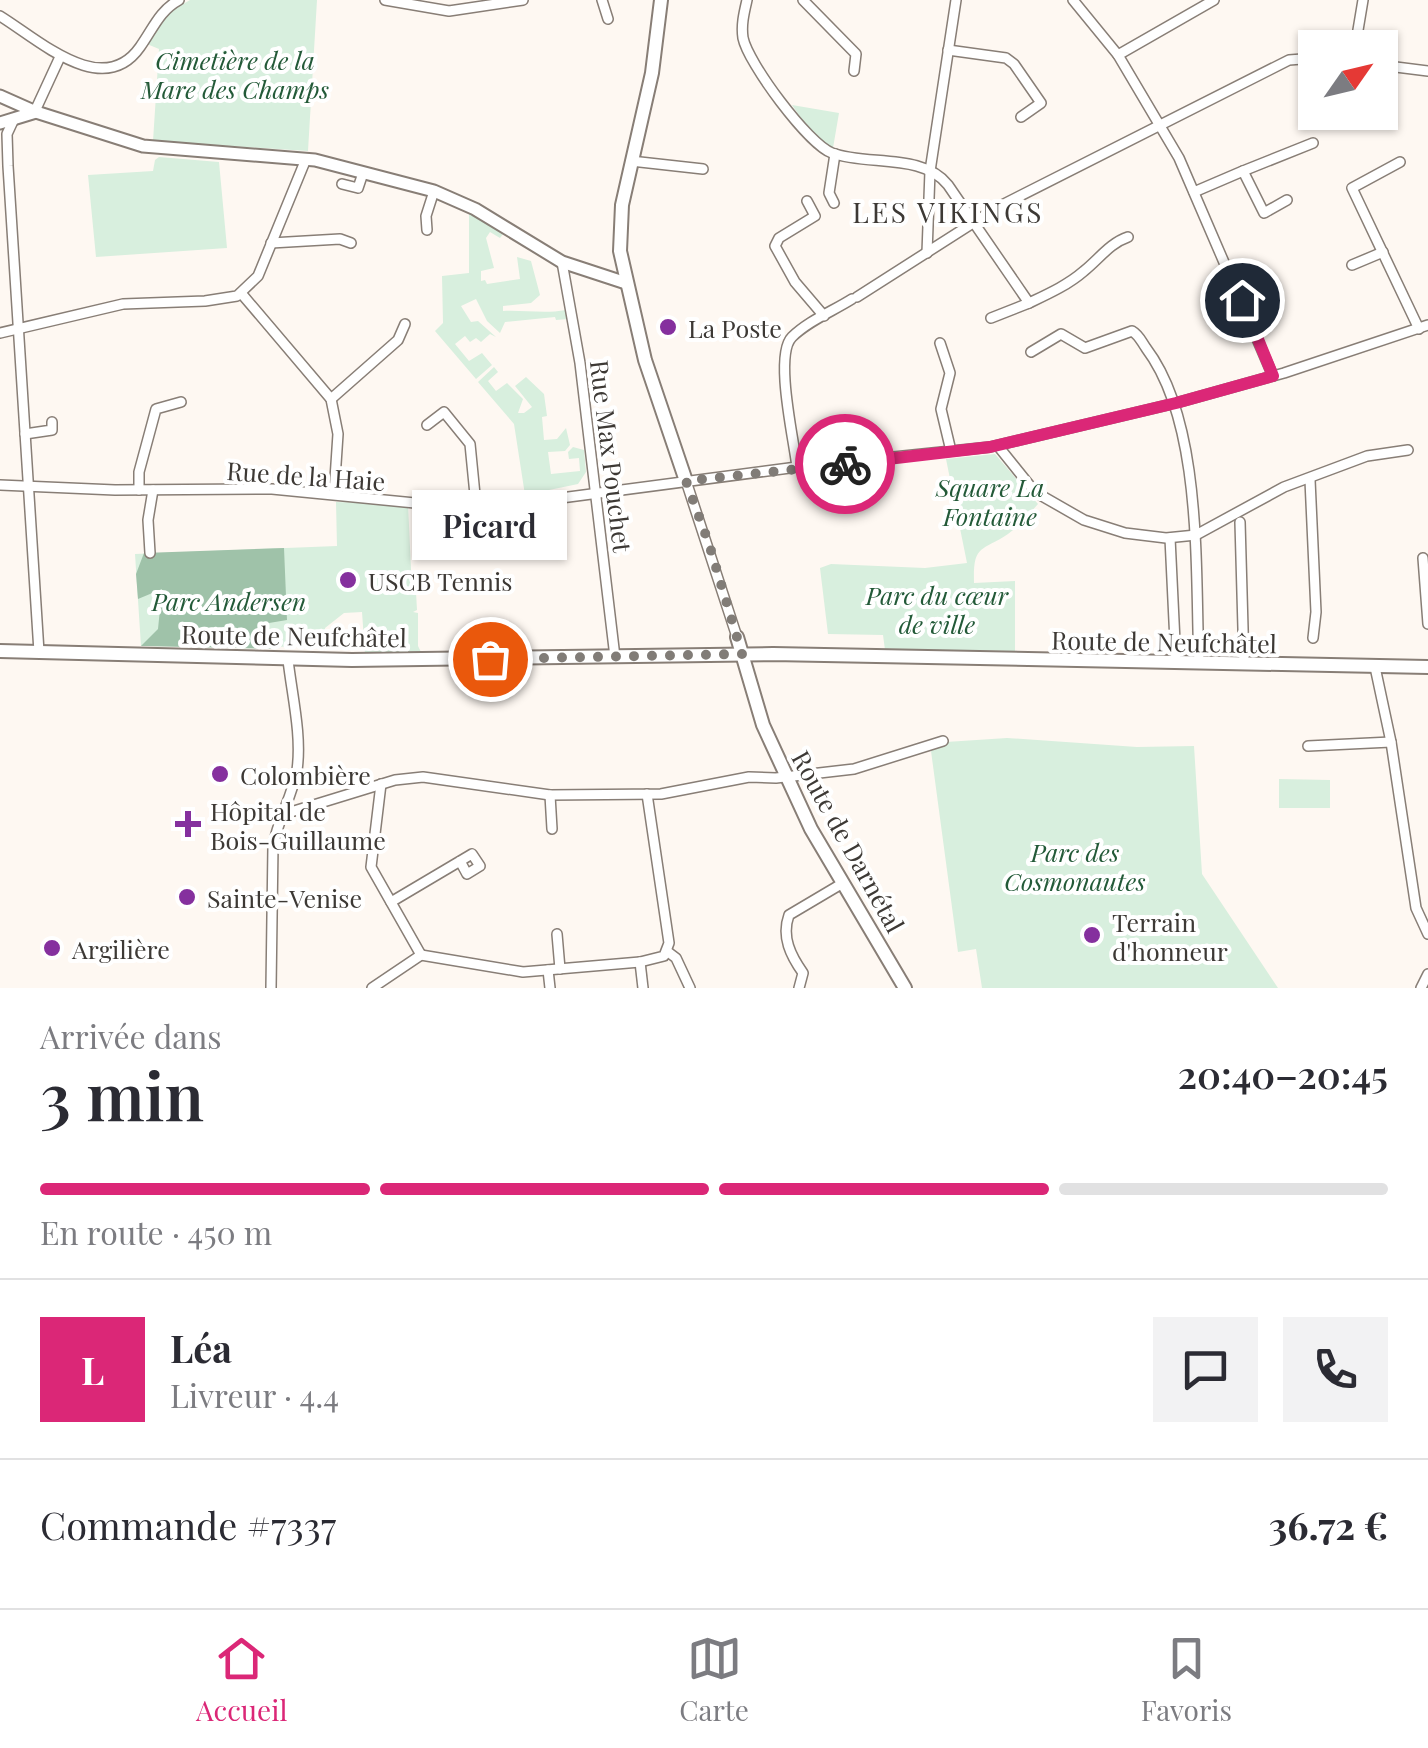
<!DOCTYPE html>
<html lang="fr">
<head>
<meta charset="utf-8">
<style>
  body { margin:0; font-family:"Playfair Display",serif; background:#f2f2f3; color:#2b2b33; height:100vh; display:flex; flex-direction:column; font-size:38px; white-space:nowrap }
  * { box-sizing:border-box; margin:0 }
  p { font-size:32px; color:#7c7c81 }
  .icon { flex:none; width:55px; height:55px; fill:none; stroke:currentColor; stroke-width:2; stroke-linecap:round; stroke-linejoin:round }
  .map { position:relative; height:988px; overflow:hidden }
  .drawer { display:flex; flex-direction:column; background:#fff; flex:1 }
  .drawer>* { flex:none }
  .needle { width:65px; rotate:56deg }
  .buttons { position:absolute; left:1298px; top:30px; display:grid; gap:20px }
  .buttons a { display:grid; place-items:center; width:100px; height:100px; border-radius:0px; background:#fff; box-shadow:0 2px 8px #0004; font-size:50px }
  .pin { position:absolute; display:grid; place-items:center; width:85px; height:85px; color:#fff; margin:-42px; border:5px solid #fff; border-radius:50%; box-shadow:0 2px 10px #0007 }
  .courier { position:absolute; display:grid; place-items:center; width:100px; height:100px; margin:-50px; border:8px solid #db2777; border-radius:50%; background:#fff; color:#222; box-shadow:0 2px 12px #0007 }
  .bubble { position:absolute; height:70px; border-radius:0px; background:#fff; box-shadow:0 2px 8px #0004; font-size:32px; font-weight:600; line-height:70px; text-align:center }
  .headline em { font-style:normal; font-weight:600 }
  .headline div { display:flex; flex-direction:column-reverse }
  .headline { display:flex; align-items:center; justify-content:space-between; height:170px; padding:0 40px }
  h1 { font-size:65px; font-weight:600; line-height:75px }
  .bar { display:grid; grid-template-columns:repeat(4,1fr); gap:15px 10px; align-content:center; height:120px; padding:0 40px }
  .bar i { height:12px; border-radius:8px; background:#e1e1e2 }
  .bar .on { background:#db2777 }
  .bar p { grid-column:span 4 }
  .line { display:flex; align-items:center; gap:25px; padding:0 40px; border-top:2px solid #e1e1e2 }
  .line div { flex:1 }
  .round { display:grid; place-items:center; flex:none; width:105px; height:105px; border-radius:0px; background:#f2f2f3 }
  .menu { display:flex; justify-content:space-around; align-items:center; height:140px; border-top:2px solid #e1e1e2; background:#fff; font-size:28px; color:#7c7c81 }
  .menu a { display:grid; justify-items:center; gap:5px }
  .menu .on { color:#db2777 }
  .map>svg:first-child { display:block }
  .green { fill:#d8efde }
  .forest { fill:#9fc2a9 }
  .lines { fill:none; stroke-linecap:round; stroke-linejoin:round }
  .minor-casing { stroke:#887e76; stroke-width:12 }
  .tertiary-casing { stroke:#887e76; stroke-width:15 }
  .secondary-casing { stroke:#887e76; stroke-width:16 }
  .minor { stroke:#fff; stroke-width:9 }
  .tertiary { stroke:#fff; stroke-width:11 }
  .secondary { stroke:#fff; stroke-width:12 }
  .done { stroke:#817c77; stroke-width:10; stroke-dasharray:0 18 }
  .route { stroke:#db2777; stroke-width:12 }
  .poi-dot { fill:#85309e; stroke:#fff; stroke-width:4 }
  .labels { text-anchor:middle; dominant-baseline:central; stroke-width:8; stroke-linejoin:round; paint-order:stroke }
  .park-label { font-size:25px; font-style:italic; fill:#235a38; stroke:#fff }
  .poi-label { font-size:25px; fill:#3d3935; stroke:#fff; text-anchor:start }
  .street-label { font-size:25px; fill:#3d3935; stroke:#fff }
  .neighbourhood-label { font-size:28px; letter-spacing:2.5px; fill:#3d3935; stroke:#fff }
</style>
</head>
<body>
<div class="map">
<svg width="1428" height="988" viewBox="0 0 1428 988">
  <rect width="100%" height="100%" fill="#fef8f2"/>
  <g class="green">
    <path d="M190 0H317L308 151 153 141 159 49 147 44 163 16Z"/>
    <path d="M792 105 839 113 833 148C815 140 803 121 792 105Z"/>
    <path d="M159 157 219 162 227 248 96 257 88 175 153 171 155 160Z"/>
    <path d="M469 213 503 234 500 238 490 232 486 238 494 268 481 271V281L485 280 487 284 520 279 517 257 531 261 540 295 531 303 503 306V311C525 310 545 314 566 310L568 319 556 320 555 317 505 322 500 333 487 321 476 299 461 306 471 322 478 321 496 337 490 334 481 342 476 338 470 342 465 336 455 344 469 361 482 353 492 365 476 379 435 331 443 323 442 276 469 273Z"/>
    <path d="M494 367 498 372 488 381 496 391 507 383 523 399 518 413H524L532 407 515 386 526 377 544 394 547 416 542 417 544 440 557 439 566 428 570 445 565 451 548 452 551 474 580 471 579 458 569 459 568 452 573 447 584 450 586 472 578 484 525 495 514 424 478 382Z"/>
    <path d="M995 454 1038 504C1029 514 1019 526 1008 534 981 552 973 544 974 583L1015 581V651L885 650 883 635 828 634 820 568 831 564 925 568 967 563 946 459Z"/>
    <path d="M336 502 408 504 412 591 416 592 417 610 413 612 418 613V646L421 652 365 654 362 612 344 613 325 628 326 647 141 646 135 554 337 546Z"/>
    <path d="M1007 738 1137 747 1194 746 1202 874 1278 988H982L976 949 958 952 931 751 946 742Z"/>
    <path d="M1279 779 1330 780V808H1279Z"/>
  </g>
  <path class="forest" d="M284 548 287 620 263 624V644L274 649 141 646 158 629 162 589 138 599 136 574 144 553Z"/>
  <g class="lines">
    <defs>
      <g id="minor">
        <path d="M385 0 449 11 523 0"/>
        <path d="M602 0 608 19"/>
        <path d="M747 0C744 13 741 25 743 38 748 63 808 144 832 153 867 166 923 153 948 185L1029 303C1048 294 1068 285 1084 271 1099 259 1110 243 1128 237"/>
        <path d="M803 0 856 54 854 71"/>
        <path d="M1073 0 1118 55 1179 158 1273 376"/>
        <path d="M0 16C39 40 103 100 140 47 153 29 159 11 179 0"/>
        <path d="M1355 48 1363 0"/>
        <path d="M948 50 1006 58 1014 64 1041 103 1021 117"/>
        <path d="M1118 55 1214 0"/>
        <path d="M1380 65 1428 71"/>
        <path d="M35 111 59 59"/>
        <path d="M14 119 7 134 8 166 39 652"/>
        <path d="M631 161 703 169"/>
        <path d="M1400 162 1352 188 1419 329"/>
        <path d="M1243 171 1313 143"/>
        <path d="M342 184 358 188 363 173"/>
        <path d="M1194 192 1243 171 1264 213 1287 200"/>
        <path d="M807 201 815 216 779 238 775 246 795 282 824 316"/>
        <path d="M834 203 829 193 835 154"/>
        <path d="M427 230 426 216 434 191"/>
        <path d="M271 243 340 239 351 243"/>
        <path d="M927 253 930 171 956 0"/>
        <path d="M562 262 580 363 615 657"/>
        <path d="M1352 265 1383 252"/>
        <path d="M241 293 331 399 338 434 334 494"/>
        <path d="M857 297 998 207 1289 60 1315 58"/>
        <path d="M991 318 1029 303"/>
        <path d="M0 333 123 304 205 301 237 296 258 276 306 159"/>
        <path d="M940 343 950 373 941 409 951 451"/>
        <path d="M1031 352 1061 334 1085 348 1132 331C1139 335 1141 341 1146 348 1203 423 1195 571 1199 663"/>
        <path d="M331 399 398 340 405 324"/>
        <path d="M427 425 444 412 470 444 476 505"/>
        <path d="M25 434 52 430V422"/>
        <path d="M998 446 1035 492 1084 520 1125 533 1166 538 1196 535 1284 487 1367 456 1408 450"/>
        <path d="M797 467C794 440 774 355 792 337 808 321 833 311 852 299"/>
        <path d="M1310 480 1316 612 1313 638"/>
        <path d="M686 481 737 637"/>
        <path d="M0 485 115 490 272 489 425 504 523 503 797 467 990 447 1176 403 1284 373 1428 325"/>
        <path d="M139 490V472L156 409 181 402"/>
        <path d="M1240 522 1244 664"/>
        <path d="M1170 538 1176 663"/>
        <path d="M150 553 148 520 153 490"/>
        <path d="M1423 558 1428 624"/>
        <path d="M1375 667 1391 742 1416 908 1428 934"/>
        <path d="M1308 746 1391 742"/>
        <path d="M550 795 552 829"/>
        <path d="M281 815 395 780 423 777 550 795 661 794 749 777 776 778 854 769 943 741"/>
        <path d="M391 902 472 854 480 866 467 874 460 861"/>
        <path d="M557 934 560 969"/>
        <path d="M668 952 676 958 690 988"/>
        <path d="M421 955 523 972 640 962 664 956 669 943 647 794"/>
        <path d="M640 962 643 988"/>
        <path d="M548 970 550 988"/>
        <path d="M271 988 273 846C278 819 292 797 297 770 302 736 292 695 288 660"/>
        <path d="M372 988 421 955 371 867 381 784"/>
        <path d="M799 988 803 973C791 956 781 937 789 915L843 883"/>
        <path d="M1421 988 1428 974"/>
      </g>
      <g id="tertiary">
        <path d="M0 96 36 112 143 146 315 160 434 191 475 209 562 262 626 283"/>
        <path d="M0 123 36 112"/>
      </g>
      <g id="secondary">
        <path d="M661 0 652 73 622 205 620 251 645 360 686 481"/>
        <path d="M737 637 763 725 811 829 905 988"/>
        <path d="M0 651 352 660 773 654 1428 667"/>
      </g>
    </defs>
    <use href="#minor" class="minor-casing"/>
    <use href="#tertiary" class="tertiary-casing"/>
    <use href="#secondary" class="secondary-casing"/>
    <use href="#minor" class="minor"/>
    <use href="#tertiary" class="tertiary"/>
    <use href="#secondary" class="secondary"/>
  </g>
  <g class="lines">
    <path class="done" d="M490 659 742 654 709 544 686 481 845 464"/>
    <path class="route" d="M845 464 990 447 1176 403 1273 376 1242 300"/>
  </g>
  <g class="poi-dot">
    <circle cx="668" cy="327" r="10"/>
    <circle cx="348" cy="580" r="10"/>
    <circle cx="220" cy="774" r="10"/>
    <path d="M183 809h10v10h10v10h-10v10h-10v-10h-10v-10h10z"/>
    <circle cx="187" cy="897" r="10"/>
    <circle cx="1092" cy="935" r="10"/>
    <circle cx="52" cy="948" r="10"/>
  </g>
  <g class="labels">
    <g class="park-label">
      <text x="235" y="59">Cimetière de la<tspan x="235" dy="29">Mare des Champs</tspan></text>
      <text x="990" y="486">Square La<tspan x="990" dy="29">Fontaine</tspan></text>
      <text x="937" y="594">Parc du cœur<tspan x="937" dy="29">de ville</tspan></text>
      <text x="229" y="600">Parc Andersen</text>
      <text x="1075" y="851">Parc des<tspan x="1075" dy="29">Cosmonautes</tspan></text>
    </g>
    <g class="poi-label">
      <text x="688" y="327">La Poste</text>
      <text x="368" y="580">USCB Tennis</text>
      <text x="240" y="774">Colombière</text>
      <text x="210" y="810">Hôpital de<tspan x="210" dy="29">Bois-Guillaume</tspan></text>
      <text x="207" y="897">Sainte-Venise</text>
      <text x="1112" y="921">Terrain<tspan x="1112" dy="29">d'honneur</tspan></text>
      <text x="72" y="948">Argilière</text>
    </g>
    <g class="street-label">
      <text transform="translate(612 456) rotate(83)">Rue Max Pouchet</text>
      <text transform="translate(306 475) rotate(4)">Rue de la Haie</text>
      <text transform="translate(294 635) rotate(1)">Route de Neufchâtel</text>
      <text transform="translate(1164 641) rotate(1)">Route de Neufchâtel</text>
      <text transform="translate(849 841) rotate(61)">Route de Darnétal</text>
    </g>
    <g class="neighbourhood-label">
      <text x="948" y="211">LES VIKINGS</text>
    </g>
  </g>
</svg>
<div class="buttons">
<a><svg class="needle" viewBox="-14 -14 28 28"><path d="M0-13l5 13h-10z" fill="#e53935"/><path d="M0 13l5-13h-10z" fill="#7c7c81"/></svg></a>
</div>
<div class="pin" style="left:490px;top:659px;background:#ea580c"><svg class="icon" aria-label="bag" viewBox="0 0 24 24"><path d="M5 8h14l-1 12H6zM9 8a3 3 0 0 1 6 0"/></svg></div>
<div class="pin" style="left:1242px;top:300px;background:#1f2937"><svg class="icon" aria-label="home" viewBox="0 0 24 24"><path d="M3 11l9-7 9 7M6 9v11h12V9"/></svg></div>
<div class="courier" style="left:845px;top:464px"><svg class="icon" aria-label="bike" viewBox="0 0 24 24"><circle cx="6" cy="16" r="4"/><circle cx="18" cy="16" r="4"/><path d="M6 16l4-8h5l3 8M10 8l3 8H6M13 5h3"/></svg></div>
<div class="bubble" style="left:412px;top:490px;width:155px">Picard</div>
</div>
<section class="drawer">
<div class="headline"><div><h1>3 min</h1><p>Arrivée dans</p></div><em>20:40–20:45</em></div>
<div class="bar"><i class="on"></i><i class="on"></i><i class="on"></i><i></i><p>En route · 450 m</p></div>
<div class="line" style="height:180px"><b class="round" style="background:#db2777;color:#fff">L</b><div><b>Léa</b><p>Livreur · 4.4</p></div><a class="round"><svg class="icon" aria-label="chat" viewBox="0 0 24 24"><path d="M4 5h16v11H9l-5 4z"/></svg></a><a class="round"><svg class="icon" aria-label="phone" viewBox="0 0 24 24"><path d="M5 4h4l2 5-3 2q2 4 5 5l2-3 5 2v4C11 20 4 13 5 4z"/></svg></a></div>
<div class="line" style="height:130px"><div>Commande #7337</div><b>36.72 €</b></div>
</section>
<nav class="menu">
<a class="on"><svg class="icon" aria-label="home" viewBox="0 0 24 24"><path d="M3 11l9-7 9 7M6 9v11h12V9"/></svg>Accueil</a>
<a><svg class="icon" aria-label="map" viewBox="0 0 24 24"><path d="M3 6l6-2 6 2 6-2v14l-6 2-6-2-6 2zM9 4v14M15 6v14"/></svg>Carte</a>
<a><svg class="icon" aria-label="saved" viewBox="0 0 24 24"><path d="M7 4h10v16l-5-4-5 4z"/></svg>Favoris</a>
</nav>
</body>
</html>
